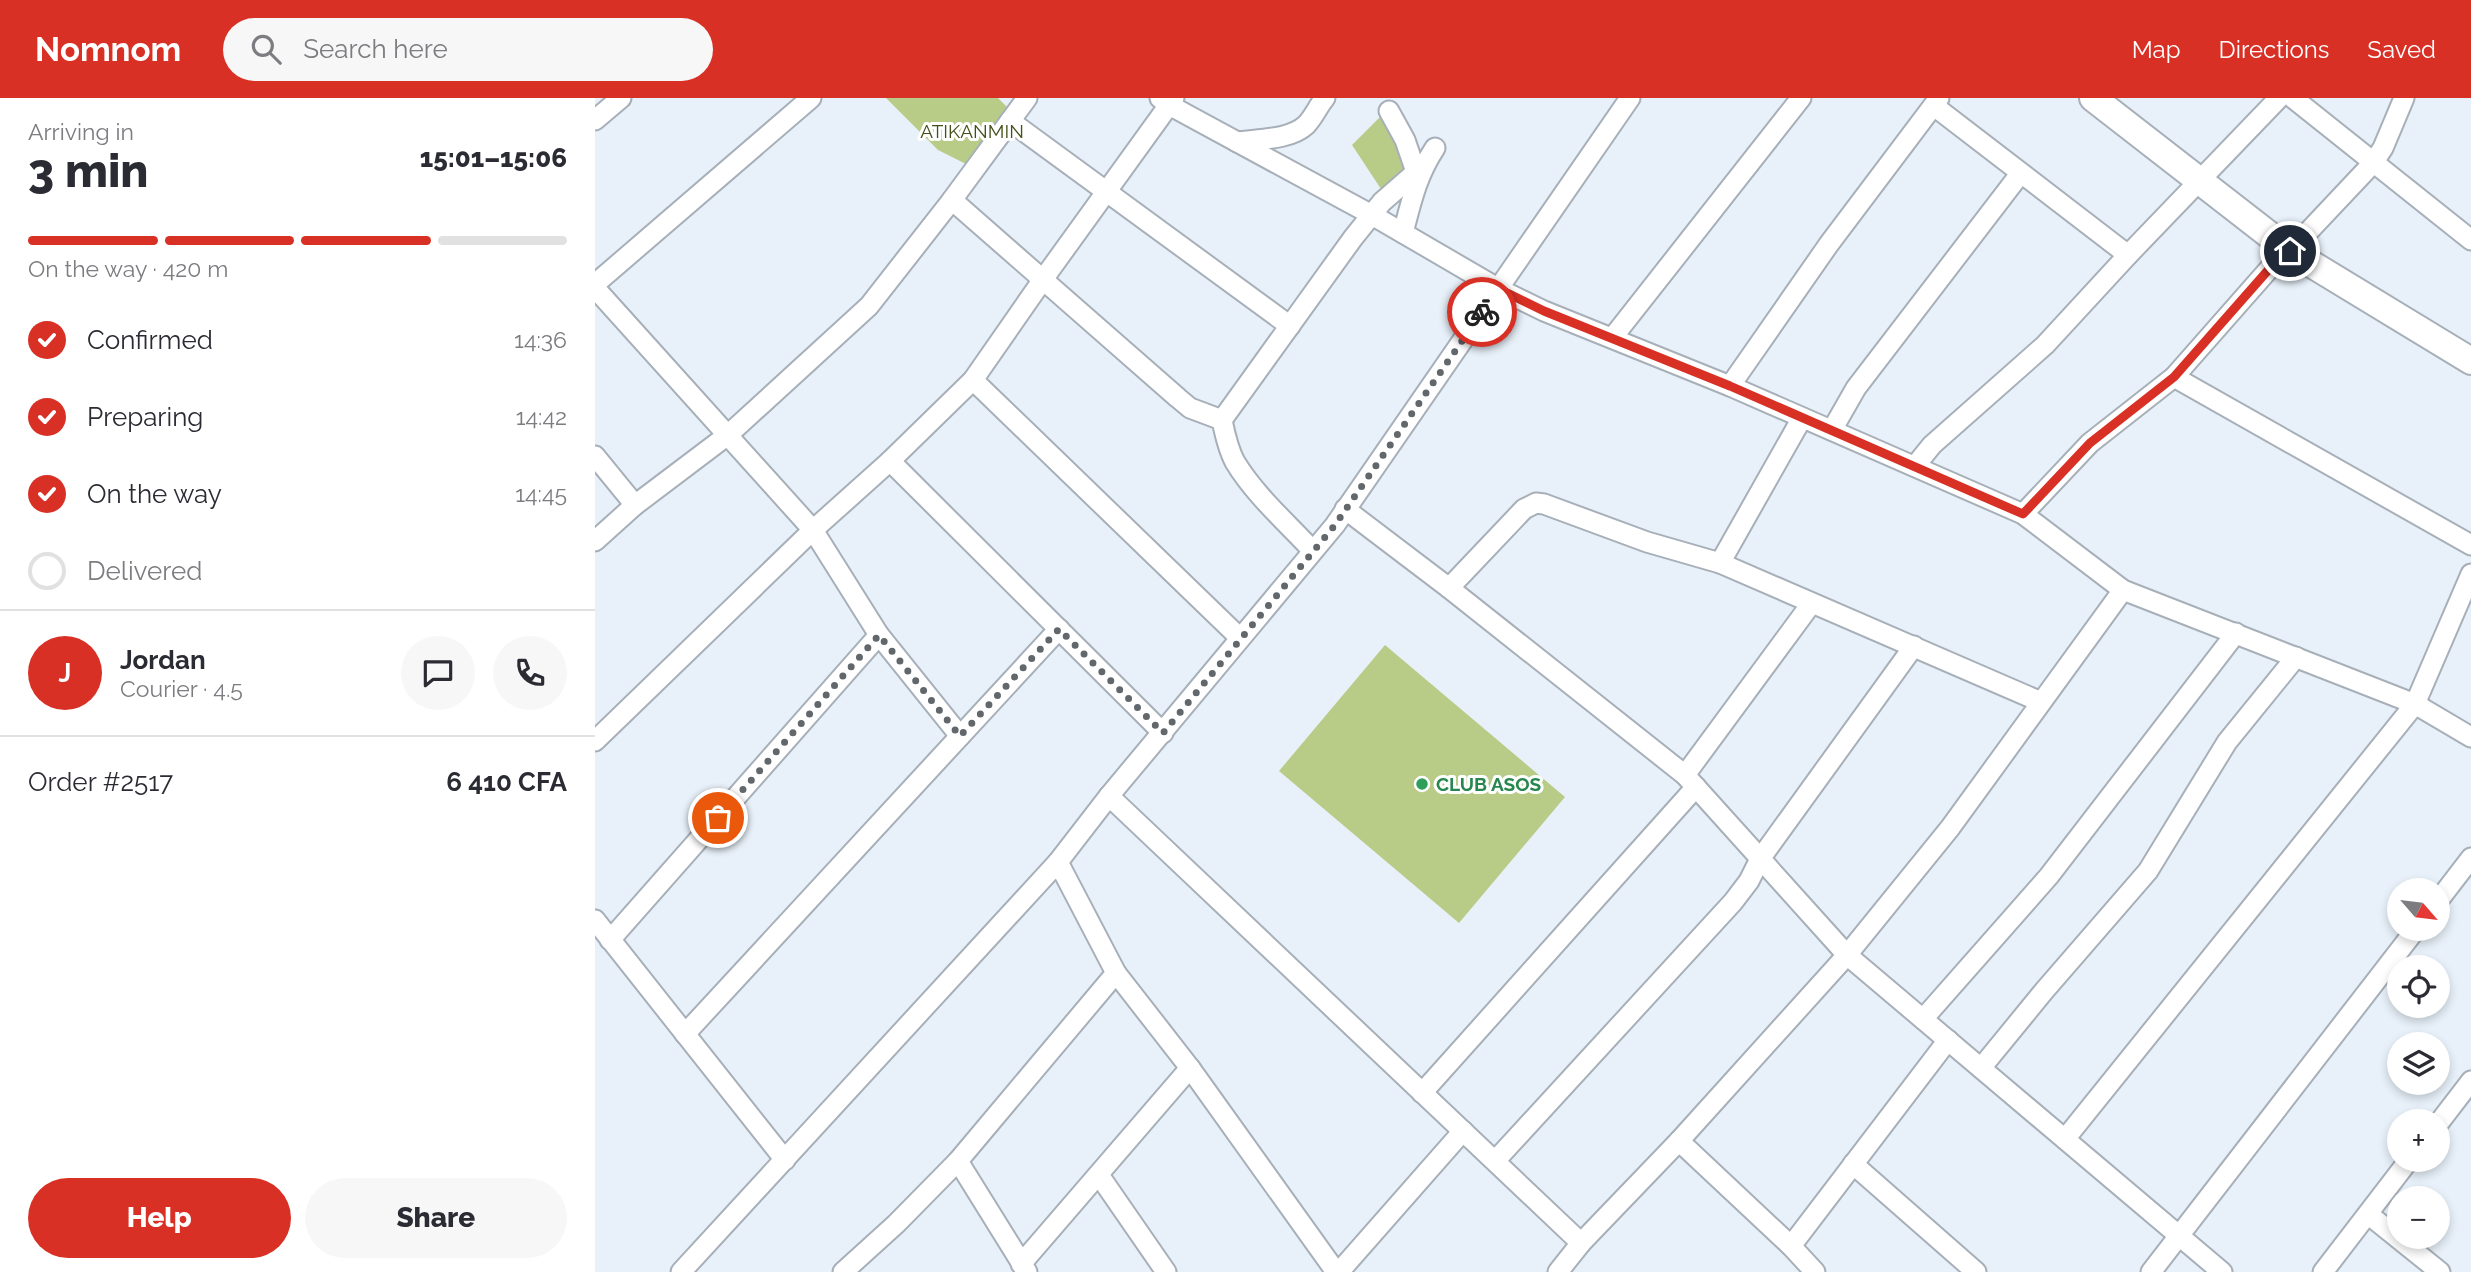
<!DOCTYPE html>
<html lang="en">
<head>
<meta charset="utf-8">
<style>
  body { margin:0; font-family:Raleway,sans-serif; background:#f7f7f7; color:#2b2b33; height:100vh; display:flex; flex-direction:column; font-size:26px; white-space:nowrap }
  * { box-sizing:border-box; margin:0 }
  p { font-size:23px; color:#7c7c81 }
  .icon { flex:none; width:38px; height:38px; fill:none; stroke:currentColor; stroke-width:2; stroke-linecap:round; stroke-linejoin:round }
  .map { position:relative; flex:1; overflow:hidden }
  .panel { display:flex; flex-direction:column; background:#fff; width:595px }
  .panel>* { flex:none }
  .needle { width:46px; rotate:118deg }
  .controls { position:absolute; left:1792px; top:780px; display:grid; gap:14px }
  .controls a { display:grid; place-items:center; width:63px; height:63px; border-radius:50%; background:#fff; box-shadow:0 4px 10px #0003; font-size:35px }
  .pin { position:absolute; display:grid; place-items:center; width:60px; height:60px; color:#fff; margin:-30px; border:4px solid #fff; border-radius:50%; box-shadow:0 2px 7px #0007 }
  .courier { position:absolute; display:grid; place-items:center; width:70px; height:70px; margin:-35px; border:5px solid #d93025; border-radius:50%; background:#fff; color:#222; box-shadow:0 2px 9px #0007 }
  .overview em { font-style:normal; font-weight:800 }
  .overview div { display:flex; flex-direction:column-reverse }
  .overview { display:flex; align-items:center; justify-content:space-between; height:119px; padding:0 28px }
  h1 { font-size:46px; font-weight:800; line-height:52px }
  .bar { display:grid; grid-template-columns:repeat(4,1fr); gap:10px 7px; align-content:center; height:84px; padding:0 28px }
  .bar i { height:9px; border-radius:5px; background:#e1e1e2 }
  .bar .current { background:#d93025 }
  .bar p { grid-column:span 4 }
  .line { display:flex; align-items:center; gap:18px; padding:0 28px; border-top:2px solid #e1e1e2 }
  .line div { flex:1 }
  .round { display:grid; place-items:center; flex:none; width:74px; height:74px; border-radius:37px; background:#f7f7f7 }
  ol { padding:0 28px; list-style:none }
  li { display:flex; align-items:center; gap:21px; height:77px }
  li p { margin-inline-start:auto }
  li .icon { padding:7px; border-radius:50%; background:#d93025; color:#fff; stroke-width:4 }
  li:last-child { color:#7c7c81 }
  li i { width:38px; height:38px; border:4px solid #e1e1e2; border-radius:50% }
  .cta { display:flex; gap:14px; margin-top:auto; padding:14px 28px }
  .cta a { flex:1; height:80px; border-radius:42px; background:#d93025; color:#fff; font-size:28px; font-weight:800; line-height:80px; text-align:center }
  .cta a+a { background:#f7f7f7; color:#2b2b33 }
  header { display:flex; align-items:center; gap:42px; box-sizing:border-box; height:98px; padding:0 35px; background:#d93025; color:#fff }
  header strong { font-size:33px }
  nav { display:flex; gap:38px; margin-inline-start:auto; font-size:24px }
  .search { width:490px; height:63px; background:#f7f7f7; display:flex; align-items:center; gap:18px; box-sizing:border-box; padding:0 24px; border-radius:38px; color:#7c7c81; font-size:26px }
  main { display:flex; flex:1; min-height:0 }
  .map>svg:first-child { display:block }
  .green { fill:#b8cc88 }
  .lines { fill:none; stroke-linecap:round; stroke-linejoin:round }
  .street-casing { stroke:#a7afb8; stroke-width:23 }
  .secondary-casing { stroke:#a7afb8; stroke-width:30 }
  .street { stroke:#fff; stroke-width:19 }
  .secondary { stroke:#fff; stroke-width:26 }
  .done { stroke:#62676c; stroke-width:7; stroke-dasharray:0 12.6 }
  .route { stroke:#d93025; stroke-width:9 }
  .leisure-dot { fill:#2e9e5b; stroke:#fff; stroke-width:2.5 }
  .labels { text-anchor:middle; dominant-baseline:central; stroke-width:6; stroke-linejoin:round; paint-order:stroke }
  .park-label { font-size:19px; fill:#43501a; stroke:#fff }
  .leisure-label { font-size:19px; font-weight:bold; fill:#27864d; stroke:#fff; text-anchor:start }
</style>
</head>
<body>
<header>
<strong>Nomnom</strong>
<div class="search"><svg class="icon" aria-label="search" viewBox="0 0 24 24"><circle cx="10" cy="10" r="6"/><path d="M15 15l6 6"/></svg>Search here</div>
<nav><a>Map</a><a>Directions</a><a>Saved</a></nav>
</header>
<main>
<section class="panel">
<div class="overview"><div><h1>3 min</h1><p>Arriving in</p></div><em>15:01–15:06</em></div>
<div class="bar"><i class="current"></i><i class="current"></i><i class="current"></i><i></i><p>On the way · 420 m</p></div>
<ol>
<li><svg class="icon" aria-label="check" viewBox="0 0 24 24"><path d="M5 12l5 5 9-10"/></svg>Confirmed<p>14:36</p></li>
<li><svg class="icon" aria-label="check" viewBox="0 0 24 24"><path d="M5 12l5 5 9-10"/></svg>Preparing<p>14:42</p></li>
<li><svg class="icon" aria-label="check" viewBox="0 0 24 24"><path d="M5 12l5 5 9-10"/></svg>On the way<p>14:45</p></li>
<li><i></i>Delivered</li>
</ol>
<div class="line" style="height:126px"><b class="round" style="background:#d93025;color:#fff">J</b><div><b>Jordan</b><p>Courier · 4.5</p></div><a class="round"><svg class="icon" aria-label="chat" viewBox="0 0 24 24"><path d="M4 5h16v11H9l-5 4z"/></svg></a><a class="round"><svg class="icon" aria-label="phone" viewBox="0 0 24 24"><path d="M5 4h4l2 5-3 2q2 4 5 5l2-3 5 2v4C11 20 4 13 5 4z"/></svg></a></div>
<div class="line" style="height:91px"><div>Order #2517</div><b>6 410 CFA</b></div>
<div class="cta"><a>Help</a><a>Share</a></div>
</section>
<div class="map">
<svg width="1876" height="1174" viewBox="0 0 1876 1174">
  <rect width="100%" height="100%" fill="#e8f1fa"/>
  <g class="green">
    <path d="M291 0H403L411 8 422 28 387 74 343 52Z"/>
    <path d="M797 7 824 70 788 94 757 47Z"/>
    <path d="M790 547 970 699 864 825 684 673Z"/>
  </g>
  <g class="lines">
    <defs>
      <g id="street">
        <path d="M565 0 574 7 777 117 904 191 949 213 1135 288 1428 416 1528 492 1820 606 1876 639"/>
        <path d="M1698 0 1876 142"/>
        <path d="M1339 8 1533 157"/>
        <path d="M794 13 810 42 821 74"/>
        <path d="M0 22 26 0"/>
        <path d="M415 23 695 228"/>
        <path d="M642 44C663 41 695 42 711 27 719 19 723 8 730 0"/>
        <path d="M357 102 583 300 595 310 627 322C630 337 633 351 640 364 660 397 691 424 717 452"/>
        <path d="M808 135C816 104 822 77 840 50"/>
        <path d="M0 186 216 0"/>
        <path d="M0 190 218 432 284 537 365 638"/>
        <path d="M1018 239 1206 0"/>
        <path d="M1579 279 1876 447"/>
        <path d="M378 282 645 540"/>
        <path d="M1135 288 1234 146 1344 0"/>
        <path d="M627 322 758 140 787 104 827 69"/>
        <path d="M1237 332 1261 290 1425 76"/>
        <path d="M0 358 40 407"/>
        <path d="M295 363 568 635"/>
        <path d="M1320 368 1337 347 1450 247 1533 157 1684 0"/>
        <path d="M750 411 854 490 1090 677 1252 857 1627 1174"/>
        <path d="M1428 416 1495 345 1579 279 1675 170 1695 153 1778 65 1788 50 1809 0"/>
        <path d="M0 443 40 407 134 336 274 208 357 102 432 0"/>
        <path d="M1125 465 1207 320"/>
        <path d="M854 490 929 411 941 405 949 406 1052 444 1125 465 1446 604"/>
        <path d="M0 643 218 432 295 363 378 282 449 180 579 0"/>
        <path d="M1090 677 1216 506"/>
        <path d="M514 698 986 1145"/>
        <path d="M463 764 521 875 595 970 741 1174"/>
        <path d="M1843 803 1876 760"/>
        <path d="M0 822 190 1062"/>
        <path d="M15 842 284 537"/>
        <path d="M1328 921 1454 778 1641 535"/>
        <path d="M90 936 464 531"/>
        <path d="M1386 970 1449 893 1553 773 1632 644 1701 559"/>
        <path d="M827 995 1101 689"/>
        <path d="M1843 1026 1876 983"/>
        <path d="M1470 1041 1820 606 1876 476"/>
        <path d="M1084 1043 1196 1148 1220 1174"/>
        <path d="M363 1063 432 1174"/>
        <path d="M900 1063 1138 804 1154 783 1165 761 1319 548"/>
        <path d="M1258 1066 1381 1174"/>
        <path d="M504 1077 571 1174"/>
        <path d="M1773 1116 1845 1174"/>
        <path d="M1196 1148 1353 942"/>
        <path d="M426 1166 595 970"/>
        <path d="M86 1174 463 764 514 698 740 427 1035 0"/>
        <path d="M248 1174 301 1126 363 1063 521 875"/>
        <path d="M744 1174 868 1033"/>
        <path d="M963 1174 986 1145 1084 1043 1252 857 1355 730 1528 492"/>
        <path d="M1556 1174 1821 831"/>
        <path d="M1728 1174 1814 1062"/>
      </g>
      <path id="secondary" d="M1498 0 1695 153 1876 263"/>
    </defs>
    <use href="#street" class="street-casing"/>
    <use href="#secondary" class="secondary-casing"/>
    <use href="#street" class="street"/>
    <use href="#secondary" class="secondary"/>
  </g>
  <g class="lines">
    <path class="done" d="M123 720 284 537 365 638 464 531 568 635 740 427 887 214"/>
    <path class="route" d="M887 214 904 191 949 213 1135 288 1428 416 1495 345 1579 279 1675 170 1695 153"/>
  </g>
  <circle class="leisure-dot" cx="827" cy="686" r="7"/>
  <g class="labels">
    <g class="park-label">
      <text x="377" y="33">ATIKANMIN</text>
    </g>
    <g class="leisure-label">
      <text x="841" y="686">CLUB ASOS</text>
    </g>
  </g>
</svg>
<div class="controls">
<a><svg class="needle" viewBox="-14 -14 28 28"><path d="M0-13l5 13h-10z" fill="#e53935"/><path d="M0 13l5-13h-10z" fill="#7c7c81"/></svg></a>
<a><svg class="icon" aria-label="locate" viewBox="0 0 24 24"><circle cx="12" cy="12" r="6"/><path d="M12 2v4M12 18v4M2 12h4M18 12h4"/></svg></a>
<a><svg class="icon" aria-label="layers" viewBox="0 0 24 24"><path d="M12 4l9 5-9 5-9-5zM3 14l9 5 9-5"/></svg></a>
<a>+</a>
<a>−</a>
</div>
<div class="pin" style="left:123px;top:720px;background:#ea580c"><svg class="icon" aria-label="bag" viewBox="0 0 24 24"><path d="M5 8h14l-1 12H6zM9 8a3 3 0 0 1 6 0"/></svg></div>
<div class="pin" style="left:1695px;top:153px;background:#1f2937"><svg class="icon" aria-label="home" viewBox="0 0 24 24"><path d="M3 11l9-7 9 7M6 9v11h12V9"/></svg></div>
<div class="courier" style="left:887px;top:214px"><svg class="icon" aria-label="bike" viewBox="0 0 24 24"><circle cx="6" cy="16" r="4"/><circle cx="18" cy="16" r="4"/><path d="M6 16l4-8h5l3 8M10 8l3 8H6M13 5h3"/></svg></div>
</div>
</main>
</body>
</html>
